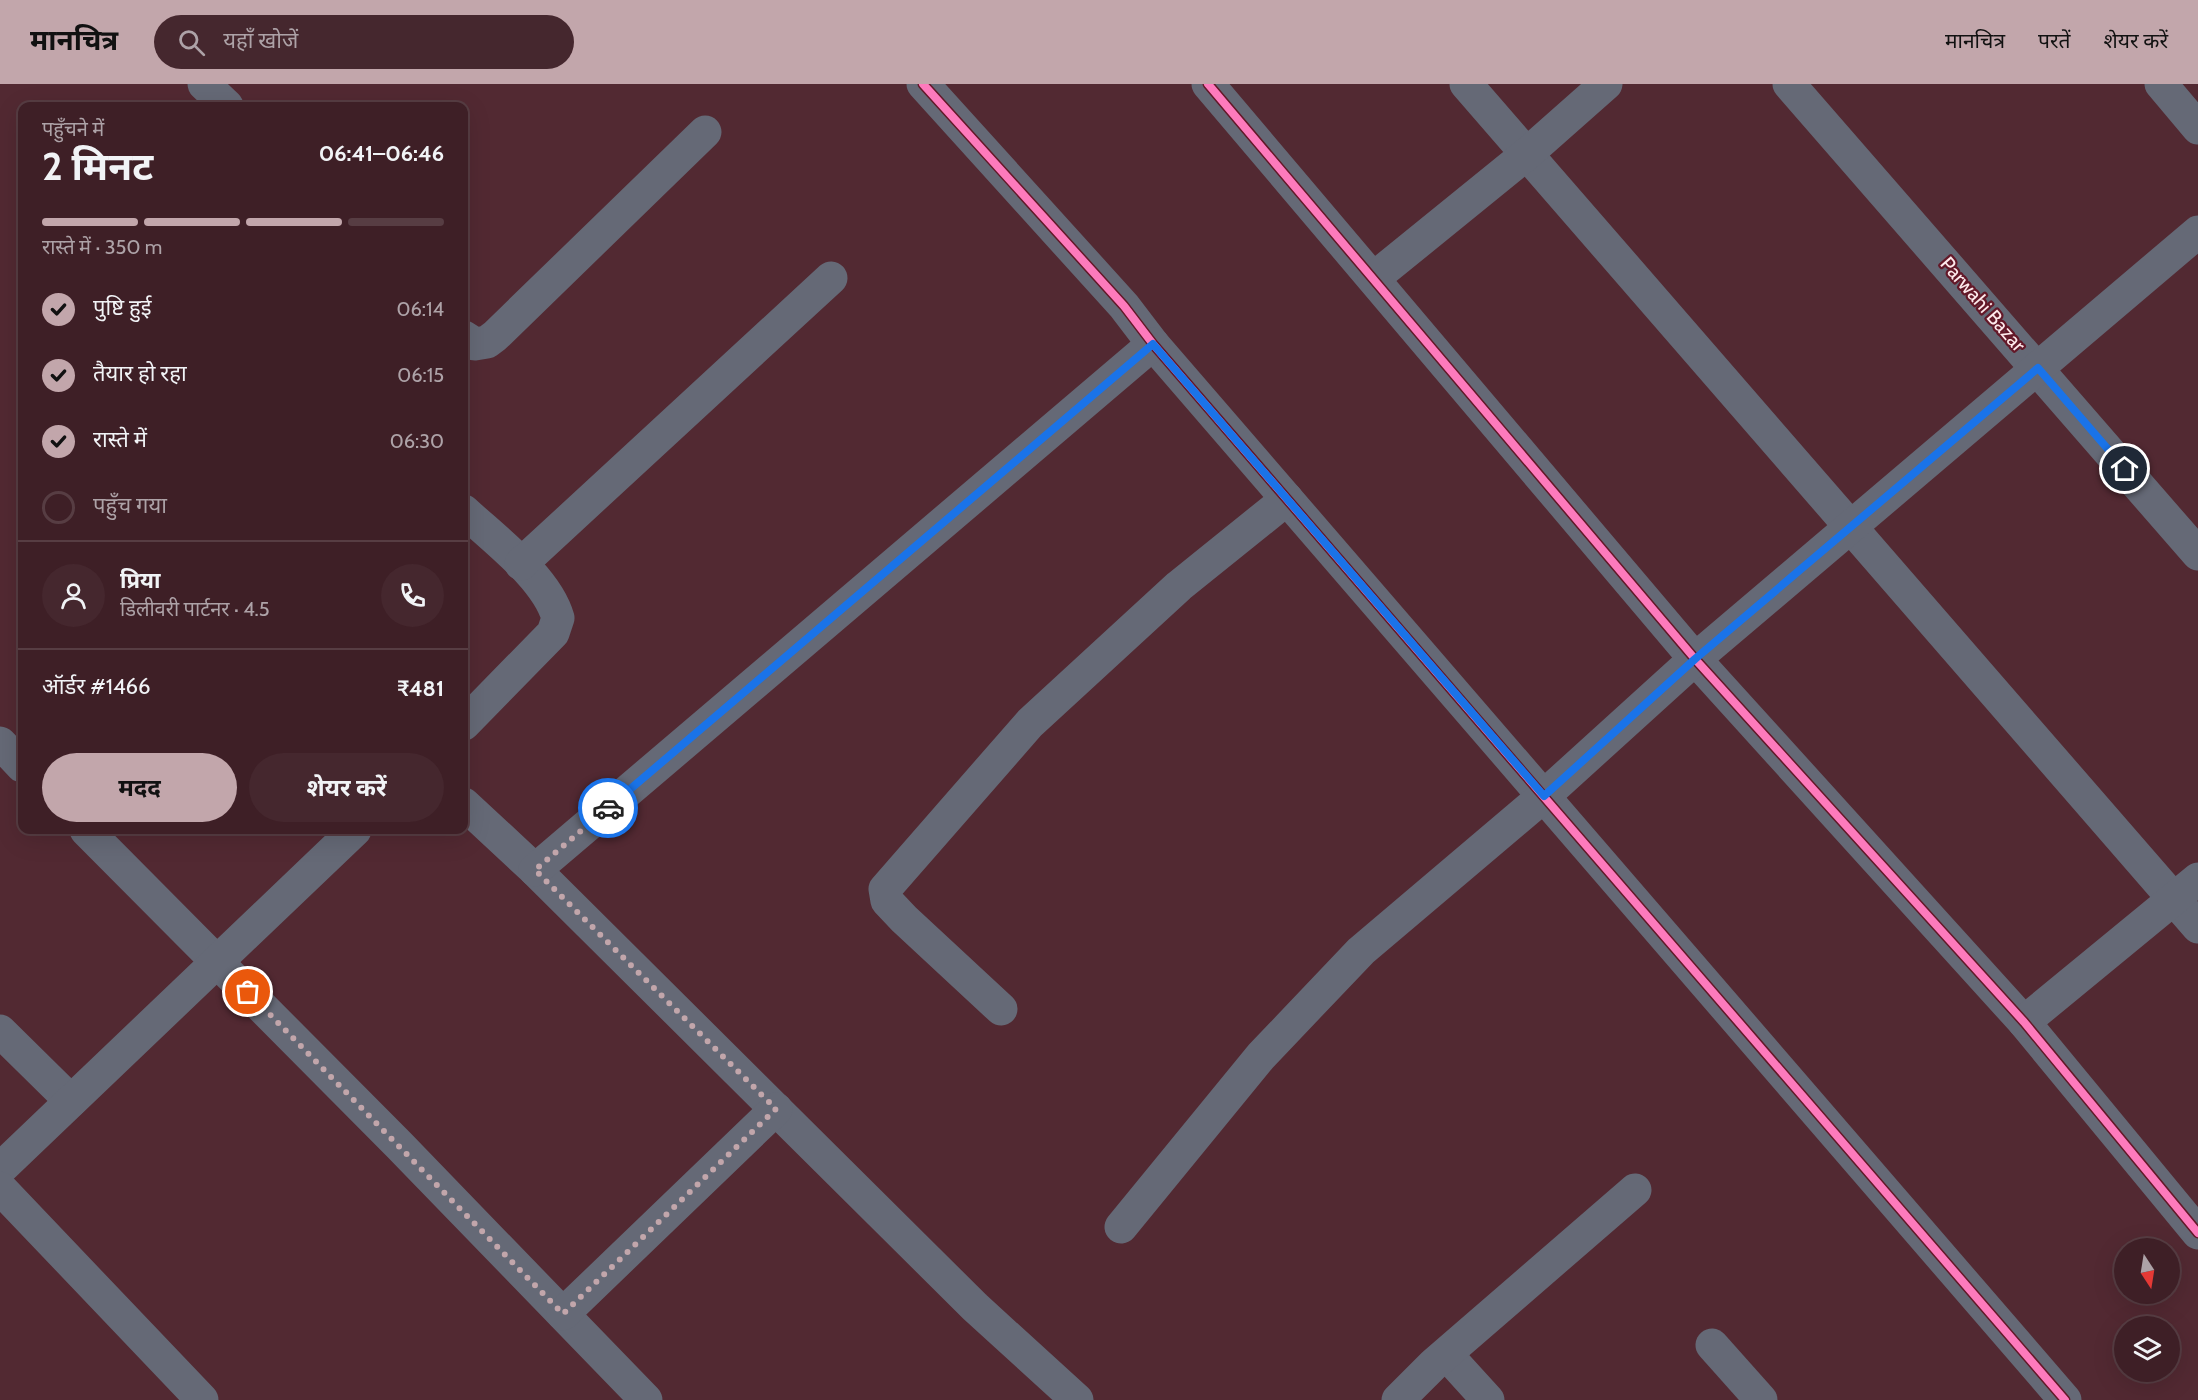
<!DOCTYPE html>
<html lang="hi">
<head>
<meta charset="utf-8">
<style>
  body { margin:0; font-family:Cabin,"Noto Sans Devanagari",sans-serif; background:#45272e; color:#f1f3f6; height:100vh; display:flex; flex-direction:column; font-size:22px; white-space:nowrap }
  * { box-sizing:border-box; margin:0 }
  p { font-size:20px; color:#ada2a7 }
  .icon { flex:none; width:33px; height:33px; fill:none; stroke:currentColor; stroke-width:2; stroke-linecap:round; stroke-linejoin:round }
  .map { position:relative; flex:1; overflow:hidden }
  .side { position:absolute; left:18px; top:18px; width:450px; height:732px; display:flex; flex-direction:column; background:#3e1f26; border-radius:12px; box-shadow:0 6px 24px #0002,0 0 0 2px #573d43 }
  .side>* { flex:none }
  .needle { width:39px; rotate:168deg }
  .tools { position:absolute; left:2114px; top:1154px; display:grid; gap:12px }
  .tools a { display:grid; place-items:center; width:66px; height:66px; border-radius:50%; background:#3e1f26; box-shadow:0 6px 24px #0002,0 0 0 2px #573d43; font-size:30px }
  .pin { position:absolute; display:grid; place-items:center; width:51px; height:51px; color:#fff; margin:-26px; border:3px solid #fff; border-radius:50%; box-shadow:0 2px 6px #0007 }
  .courier { position:absolute; display:grid; place-items:center; width:60px; height:60px; margin:-30px; border:4px solid #1a73e8; border-radius:50%; background:#fff; color:#222; box-shadow:0 2px 8px #0007 }
  .headline em { font-style:normal; font-weight:700 }
  .headline div { display:flex; flex-direction:column-reverse }
  .headline { display:flex; align-items:center; justify-content:space-between; height:102px; padding:0 24px }
  h1 { font-size:39px; font-weight:700; line-height:45px }
  .bar { display:grid; grid-template-columns:repeat(4,1fr); gap:9px 6px; align-content:center; height:72px; padding:0 24px }
  .bar i { height:8px; border-radius:4px; background:#573d43 }
  .bar .current { background:#c2a6ab }
  .bar p { grid-column:span 4 }
  .line { display:flex; align-items:center; gap:15px; padding:0 24px; border-top:2px solid #573d43 }
  .line div { flex:1 }
  .round { display:grid; place-items:center; flex:none; width:63px; height:63px; border-radius:32px; background:#45272e }
  ol { padding:0 24px; list-style:none }
  li { display:flex; align-items:center; gap:18px; height:66px }
  li p { margin-inline-start:auto }
  li .icon { padding:6px; border-radius:50%; background:#c2a6ab; color:#111; stroke-width:4 }
  li:last-child { color:#ada2a7 }
  li i { width:33px; height:33px; border:3px solid #573d43; border-radius:50% }
  .primary-button { display:flex; gap:12px; margin-top:auto; padding:12px 24px }
  .primary-button a { flex:1; height:69px; border-radius:36px; background:#c2a6ab; color:#111; font-size:24px; font-weight:700; line-height:69px; text-align:center }
  .primary-button a+a { background:#45272e; color:#f1f3f6 }
  header { display:flex; align-items:center; gap:36px; box-sizing:border-box; height:84px; padding:0 30px; background:#c2a6ab; color:#111 }
  header strong { font-size:28px }
  nav { display:flex; gap:33px; margin-inline-start:auto; font-size:21px }
  .search { width:420px; height:54px; background:#45272e; display:flex; align-items:center; gap:15px; box-sizing:border-box; padding:0 21px; border-radius:33px; color:#ada2a7; font-size:22px }
  .map>svg:first-child { display:block }
  .lines { fill:none; stroke-linecap:round; stroke-linejoin:round }
  .street { stroke:#656976; stroke-width:33 }
  .cycleway-casing { stroke:#631828; stroke-width:11 }
  .cycleway { stroke:#fd7abc; stroke-width:8 }
  .done { stroke:#c2a6ab; stroke-width:6; stroke-dasharray:0 10.8 }
  .route { stroke:#1a73e8; stroke-width:8 }
  .labels { text-anchor:middle; dominant-baseline:central; stroke-width:4.5; stroke-linejoin:round; paint-order:stroke }
  .street-label { font-size:20px; fill:#feeaec; stroke:#631828 }
</style>
</head>
<body>
<header>
<strong>मानचित्र</strong>
<div class="search"><svg class="icon" aria-label="search" viewBox="0 0 24 24"><circle cx="10" cy="10" r="6"/><path d="M15 15l6 6"/></svg>यहाँ खोजें</div>
<nav><a>मानचित्र</a><a>परतें</a><a>शेयर करें</a></nav>
</header>
<div class="map">
<svg width="2198" height="1316" viewBox="0 0 2198 1316">
  <rect width="100%" height="100%" fill="#522932"/>
  <g class="lines">
    <g class="street">
      <path d="M204 0 227 22"/>
      <path d="M923 0 1124 222 1153 260 2065 1316"/>
      <path d="M1208 0 1695 575 2024 938 2198 1149"/>
      <path d="M1466 0 2198 843"/>
      <path d="M1789 0 2198 470"/>
      <path d="M2161 0 2198 44"/>
      <path d="M1374 194 1528 69 1606 0"/>
      <path d="M464 253 475 260 487 258 495 252 705 48"/>
      <path d="M464 427C494 455 547 494 558 534L553 549 464 640"/>
      <path d="M521 480 831 194"/>
      <path d="M0 659 22 682"/>
      <path d="M464 720 535 786 975 1223 1077 1316"/>
      <path d="M86 746 399 1061 646 1316"/>
      <path d="M535 786 1153 260"/>
      <path d="M1001 925 904 835 887 817 885 805 1030 639 1179 502 1287 415"/>
      <path d="M2024 938 2198 795"/>
      <path d="M0 947 71 1017"/>
      <path d="M0 1085 355 746"/>
      <path d="M0 1104 202 1316"/>
      <path d="M1121 1143 1261 972 1361 867 1544 712 1695 575 2198 148"/>
      <path d="M563 1230 776 1025"/>
      <path d="M1712 1261 1761 1316"/>
      <path d="M1447 1271 1488 1316"/>
      <path d="M1398 1316 1434 1280 1635 1106"/>
    </g>
    <defs>
      <g id="cycleway">
        <path d="M923 0 1124 222 1153 260 2065 1316"/>
        <path d="M1208 0 1695 575 2024 938 2198 1149"/>
      </g>
    </defs>
    <use href="#cycleway" class="cycleway-casing"/>
    <use href="#cycleway" class="cycleway"/>
  </g>
  <g class="lines">
    <path class="done" d="M248 908 563 1230 776 1025 535 786 608 724"/>
    <path class="route" d="M608 724 1153 260 1544 712 1695 575 2038 284 2125 385"/>
  </g>
  <g class="labels">
    <g class="street-label">
      <text transform="translate(1983 220) rotate(49)">Parwahi Bazar</text>
    </g>
  </g>
</svg>
<div class="tools">
<a><svg class="needle" viewBox="-14 -14 28 28"><path d="M0-13l5 13h-10z" fill="#e53935"/><path d="M0 13l5-13h-10z" fill="#ada2a7"/></svg></a>
<a><svg class="icon" aria-label="layers" viewBox="0 0 24 24"><path d="M12 4l9 5-9 5-9-5zM3 14l9 5 9-5"/></svg></a>
</div>
<div class="pin" style="left:248px;top:908px;background:#ea580c"><svg class="icon" aria-label="bag" viewBox="0 0 24 24"><path d="M5 8h14l-1 12H6zM9 8a3 3 0 0 1 6 0"/></svg></div>
<div class="pin" style="left:2125px;top:385px;background:#1f2937"><svg class="icon" aria-label="home" viewBox="0 0 24 24"><path d="M3 11l9-7 9 7M6 9v11h12V9"/></svg></div>
<div class="courier" style="left:608px;top:724px"><svg class="icon" aria-label="car" viewBox="0 0 24 24"><path d="M5 17H2v-5l4-1 3-4h7l3 4 3 1v5h-3M9 17h6M6 11h13"/><circle cx="7" cy="17" r="2"/><circle cx="17" cy="17" r="2"/></svg></div>
<section class="side">
<div class="headline"><div><h1>2 मिनट</h1><p>पहुँचने में</p></div><em>06:41–06:46</em></div>
<div class="bar"><i class="current"></i><i class="current"></i><i class="current"></i><i></i><p>रास्ते में · 350 m</p></div>
<ol>
<li><svg class="icon" aria-label="check" viewBox="0 0 24 24"><path d="M5 12l5 5 9-10"/></svg>पुष्टि हुई<p>06:14</p></li>
<li><svg class="icon" aria-label="check" viewBox="0 0 24 24"><path d="M5 12l5 5 9-10"/></svg>तैयार हो रहा<p>06:15</p></li>
<li><svg class="icon" aria-label="check" viewBox="0 0 24 24"><path d="M5 12l5 5 9-10"/></svg>रास्ते में<p>06:30</p></li>
<li><i></i>पहुँच गया</li>
</ol>
<div class="line" style="height:108px"><a class="round"><svg class="icon" aria-label="person" viewBox="0 0 24 24"><circle cx="12" cy="8" r="4"/><path d="M4 21q1-7 8-7t8 7"/></svg></a><div><b>प्रिया</b><p>डिलीवरी पार्टनर · 4.5</p></div><a class="round"><svg class="icon" aria-label="phone" viewBox="0 0 24 24"><path d="M5 4h4l2 5-3 2q2 4 5 5l2-3 5 2v4C11 20 4 13 5 4z"/></svg></a></div>
<div class="line" style="height:78px"><div>ऑर्डर #1466</div><b>₹481</b></div>
<div class="primary-button"><a>मदद</a><a>शेयर करें</a></div>
</section>
</div>
</body>
</html>
